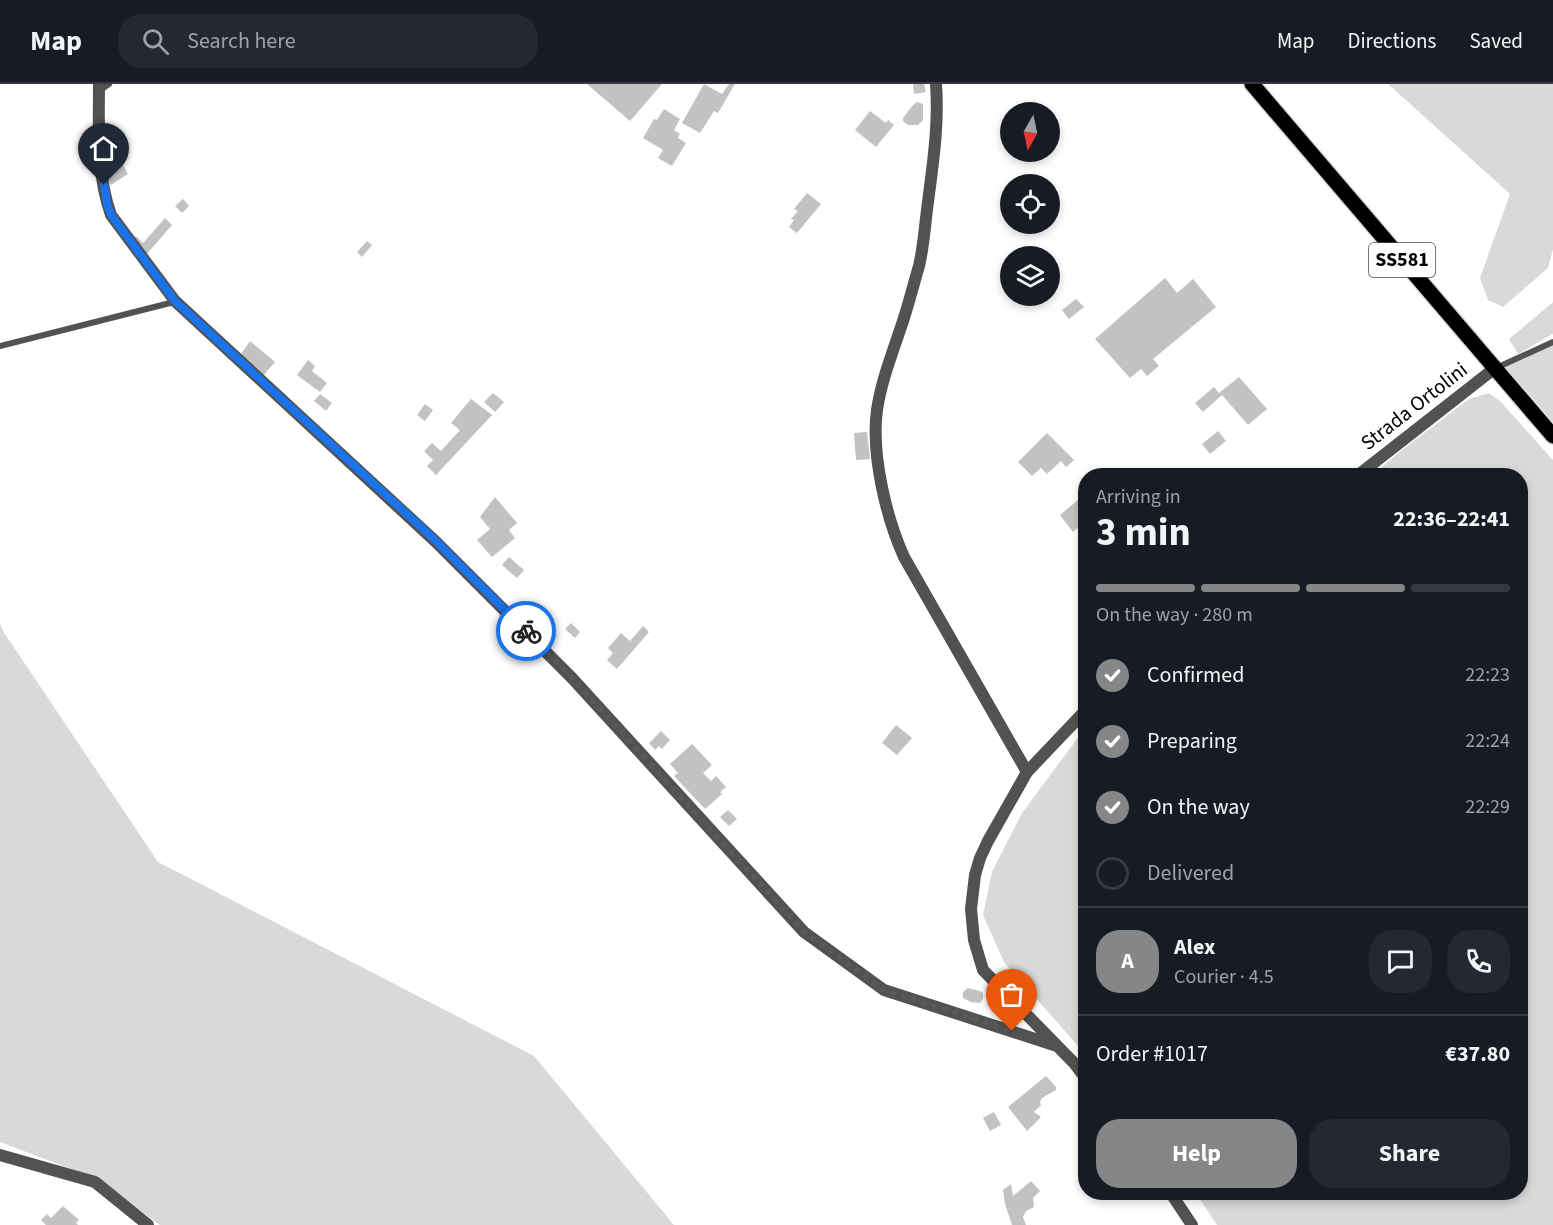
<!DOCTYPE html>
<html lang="en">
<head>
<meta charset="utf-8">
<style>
  body { margin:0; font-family:"Source Sans 3",sans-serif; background:#242831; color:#f1f3f6; height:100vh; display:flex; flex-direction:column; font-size:22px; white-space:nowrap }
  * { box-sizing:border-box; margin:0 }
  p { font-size:20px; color:#9ea1a6 }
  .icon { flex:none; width:33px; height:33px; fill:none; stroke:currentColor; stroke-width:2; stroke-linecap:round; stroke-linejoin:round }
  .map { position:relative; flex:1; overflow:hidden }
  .sheet { position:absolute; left:1078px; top:384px; width:450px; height:732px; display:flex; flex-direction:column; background:#171b24; border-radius:24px; box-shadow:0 3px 9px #0003 }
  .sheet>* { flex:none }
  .needle { width:39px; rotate:189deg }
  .buttons { position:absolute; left:1000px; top:18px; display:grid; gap:12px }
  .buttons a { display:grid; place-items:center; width:60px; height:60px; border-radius:50%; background:#171b24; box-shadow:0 3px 9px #0003; font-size:30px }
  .pin { position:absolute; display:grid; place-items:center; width:51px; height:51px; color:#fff; margin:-62px -26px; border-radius:50% 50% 50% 0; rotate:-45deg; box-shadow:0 0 6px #0007 }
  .pin .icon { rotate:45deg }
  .courier { position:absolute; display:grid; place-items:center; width:60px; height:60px; margin:-30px; border:4px solid #1a73e8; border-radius:50%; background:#fff; color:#222; box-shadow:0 2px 8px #0007 }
  .head em { font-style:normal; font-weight:700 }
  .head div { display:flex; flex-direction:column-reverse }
  .head { display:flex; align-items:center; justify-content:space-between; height:102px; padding:0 18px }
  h1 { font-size:39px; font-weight:700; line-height:45px }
  .bar { display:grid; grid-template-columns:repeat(4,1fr); gap:9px 6px; align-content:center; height:72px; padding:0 18px }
  .bar i { height:8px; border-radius:4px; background:#363941 }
  .bar .active { background:#858687 }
  .bar p { grid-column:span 4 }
  .line { display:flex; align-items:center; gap:15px; padding:0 18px; border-top:2px solid #363941 }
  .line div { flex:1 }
  .round { display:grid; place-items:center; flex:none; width:63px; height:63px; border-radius:24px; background:#242831 }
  ol { padding:0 18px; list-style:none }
  li { display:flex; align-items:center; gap:18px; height:66px }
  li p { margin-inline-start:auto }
  li .icon { padding:6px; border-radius:50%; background:#858687; color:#fff; stroke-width:4 }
  li:last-child { color:#9ea1a6 }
  li i { width:33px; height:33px; border:3px solid #363941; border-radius:50% }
  .primary-button { display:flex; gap:12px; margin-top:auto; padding:12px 18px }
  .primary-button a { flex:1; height:69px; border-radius:24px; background:#858687; color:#fff; font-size:24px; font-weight:700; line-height:69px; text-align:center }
  .primary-button a+a { background:#242831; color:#f1f3f6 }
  header { display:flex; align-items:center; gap:36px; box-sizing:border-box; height:84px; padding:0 30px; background:#171b24; border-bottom:2px solid #363941 }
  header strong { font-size:28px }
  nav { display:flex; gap:33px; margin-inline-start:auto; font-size:21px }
  .search { width:420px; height:54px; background:#242831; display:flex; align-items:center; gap:15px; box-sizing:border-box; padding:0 21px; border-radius:24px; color:#9ea1a6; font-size:22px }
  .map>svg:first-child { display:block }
  .green { fill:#d9d9d9 }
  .building { fill:#c2c2c2 }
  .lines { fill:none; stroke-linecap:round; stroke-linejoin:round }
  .primary-casing { stroke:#dbdbdb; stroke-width:18 }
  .service { stroke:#525252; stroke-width:6 }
  .minor { stroke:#525252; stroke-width:12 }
  .primary { stroke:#000; stroke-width:15 }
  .done { stroke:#595959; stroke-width:6; stroke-dasharray:0 10.8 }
  .route { stroke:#1a73e8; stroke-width:8 }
  .labels { text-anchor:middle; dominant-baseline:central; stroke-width:5; stroke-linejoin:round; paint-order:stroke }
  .shield { fill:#fff; stroke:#4c4c4c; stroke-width:1.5 }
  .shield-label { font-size:20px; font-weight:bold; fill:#000 }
  .street-label { font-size:21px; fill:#000; stroke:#fff }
</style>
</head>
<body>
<header>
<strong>Map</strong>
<div class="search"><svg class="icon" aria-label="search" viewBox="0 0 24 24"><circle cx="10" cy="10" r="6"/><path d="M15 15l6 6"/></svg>Search here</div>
<nav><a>Map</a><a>Directions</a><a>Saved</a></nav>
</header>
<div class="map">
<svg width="1553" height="1141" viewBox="0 0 1553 1141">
  <rect width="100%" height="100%" fill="#fff"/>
  <g class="green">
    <path d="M1388 0H1553V165L1548 184 1503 223 1488 216 1480 194 1510 110Z"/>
    <path d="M1553 218V250L1518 270 1509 255Z"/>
    <path d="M1553 257V338L1505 283Z"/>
    <path d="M1489 309 1501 318 1553 376V1141H1217L1196 1109 1521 1108V392L1373 391 1398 369 1469 315Z"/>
    <path d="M0 540 3 547 158 778 534 972 674 1141H160L95 1094 0 1058Z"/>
    <path d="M1086 643V971L1004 878 983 831 992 788 1022 729Z"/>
  </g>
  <g class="building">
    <path d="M587 0H662L630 37Z"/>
    <path d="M704 0 722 10 729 0H735L718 29 714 27 700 49 682 39Z"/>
    <path d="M913 0H924L926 8 914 10Z"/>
    <path d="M917 18 923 20V36L918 41H908L903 37V34L913 21Z"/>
    <path d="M664 25 680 35 674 46 680 50 678 54 686 59 672 82 658 74 663 66 643 54 654 35 657 36Z"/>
    <path d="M870 27 886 39 888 36 894 41 876 63 855 46Z"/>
    <path d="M123 81 128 90 111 101 108 96 110 89Z"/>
    <path d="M807 109 821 120 797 149 789 143 794 136 791 135 798 127 794 125Z"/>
    <path d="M183 115 189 122 182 129 175 122Z"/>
    <path d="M165 134 172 141 145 172 133 156 136 152 143 159Z"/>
    <path d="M367 157 372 161 362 173 357 168Z"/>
    <path d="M1165 194 1177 209 1193 195 1216 223 1153 275 1159 282 1147 292 1141 285 1130 294 1095 255Z"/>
    <path d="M1076 215 1084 223 1069 235 1062 226Z"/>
    <path d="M250 257 275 278 263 292 241 270Z"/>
    <path d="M308 276 315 282 312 287 327 299 320 308 297 291Z"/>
    <path d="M1239 293 1267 325 1248 341 1222 311 1203 328 1195 319 1214 303 1219 309Z"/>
    <path d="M493 309 504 318 495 328 484 318Z"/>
    <path d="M320 310 332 319 326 327 314 317Z"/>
    <path d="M471 315 492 331 436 391 427 382 433 376 424 367 432 359 441 367 460 346 451 339Z"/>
    <path d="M425 320 433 326 425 337 417 331Z"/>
    <path d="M1218 347 1226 357 1210 370 1202 360Z"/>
    <path d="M867 348 870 375 856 376 854 349Z"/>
    <path d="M1047 349 1074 376 1066 383 1061 377 1047 390 1041 384 1032 392 1018 378Z"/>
    <path d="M495 413 517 439 509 446 515 454 492 473 477 456 490 445 480 433Z"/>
    <path d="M1078 416 1086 426V452L1084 453 1077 444 1073 448 1060 431Z"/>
    <path d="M509 473 524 486 517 494 502 481Z"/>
    <path d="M571 539 580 548 575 554 565 545Z"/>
    <path d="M643 542 649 548 617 585 607 576 613 569 608 564 621 549 630 557Z"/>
    <path d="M896 641 912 654 897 671 882 659Z"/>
    <path d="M661 647 670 656 662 665 659 662 655 666 649 659Z"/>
    <path d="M692 660 712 681 703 689 711 697 716 692 726 703 720 708 722 710 705 725 674 692 678 689 670 680Z"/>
    <path d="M728 726 737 735 729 742 720 733Z"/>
    <path d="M968 904 980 907 983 909V915L980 919 971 918 963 914V908Z"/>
    <path d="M1046 992 1056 1003V1006L1042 1014 1040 1018 1041 1021 1034 1028 1041 1033 1027 1047 1008 1023Z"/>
    <path d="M994 1028 1001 1041 990 1047 983 1034Z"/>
    <path d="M1031 1097 1040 1107 1033 1114 1034 1123 1026 1127 1023 1133 1026 1141H1012L1005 1120 1003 1106 1011 1100 1013 1112Z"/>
    <path d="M63 1122 79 1136 76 1139 78 1141H46L41 1136 47 1130 51 1134Z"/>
  </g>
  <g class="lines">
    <defs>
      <path id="primary" d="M1252 0 1553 352"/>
    </defs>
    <use href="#primary" class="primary-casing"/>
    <g class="service">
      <path d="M99 7 109 0"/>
      <path d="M0 262 174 218"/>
      <path d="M1496 284 1553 258"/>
    </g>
    <g class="minor">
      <path d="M99 0C99 43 96 89 111 131L175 217 435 457 572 594 804 848 884 906 1054 961"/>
      <path d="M936 0C939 40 933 79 928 118 925 139 924 161 919 182 913 202 908 223 901 243 892 270 881 298 877 326 871 370 886 433 904 473L1027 688"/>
      <path d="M1357 392 1495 284"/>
      <path d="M1086 626 1027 688 988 757 980 774 975 791 971 825 974 856 983 886 1074 979 1086 995"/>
      <path d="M0 1071 95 1098 148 1141"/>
      <path d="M1170 1108 1192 1141"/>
    </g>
    <use href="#primary" class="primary"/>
  </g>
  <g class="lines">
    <path class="done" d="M526 547 572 594 804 848 884 906 1012 947"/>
    <path class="route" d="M104 101 107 119 111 131 175 217 435 456 526 547"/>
  </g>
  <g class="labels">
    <rect class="shield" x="1369" y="159" width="66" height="34" rx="4.5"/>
    <g class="shield-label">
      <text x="1402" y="176">SS581</text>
    </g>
    <g class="street-label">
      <text transform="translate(1414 322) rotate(-38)">Strada Ortolini</text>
    </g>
  </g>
</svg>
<div class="buttons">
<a><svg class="needle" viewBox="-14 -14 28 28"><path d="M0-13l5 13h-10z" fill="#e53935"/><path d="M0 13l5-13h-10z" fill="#9ea1a6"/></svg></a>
<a><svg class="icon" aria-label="locate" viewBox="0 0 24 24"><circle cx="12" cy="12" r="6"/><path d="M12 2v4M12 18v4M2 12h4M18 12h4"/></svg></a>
<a><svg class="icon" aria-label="layers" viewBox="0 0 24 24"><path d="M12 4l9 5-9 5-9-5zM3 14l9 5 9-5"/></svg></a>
</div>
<div class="pin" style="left:1012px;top:947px;background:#ea580c"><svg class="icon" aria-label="bag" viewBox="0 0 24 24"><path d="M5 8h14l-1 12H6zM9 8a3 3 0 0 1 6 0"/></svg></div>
<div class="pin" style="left:104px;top:101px;background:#1f2937"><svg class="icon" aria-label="home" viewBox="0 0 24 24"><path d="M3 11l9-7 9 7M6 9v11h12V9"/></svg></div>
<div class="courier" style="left:526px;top:547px"><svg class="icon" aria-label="bike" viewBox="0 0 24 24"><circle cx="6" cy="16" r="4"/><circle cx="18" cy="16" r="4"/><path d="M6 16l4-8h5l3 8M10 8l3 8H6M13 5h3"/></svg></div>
<section class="sheet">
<div class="head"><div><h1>3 min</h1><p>Arriving in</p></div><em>22:36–22:41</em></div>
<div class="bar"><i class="active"></i><i class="active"></i><i class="active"></i><i></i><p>On the way · 280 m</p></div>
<ol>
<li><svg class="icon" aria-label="check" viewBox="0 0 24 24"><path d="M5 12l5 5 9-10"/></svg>Confirmed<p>22:23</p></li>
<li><svg class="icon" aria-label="check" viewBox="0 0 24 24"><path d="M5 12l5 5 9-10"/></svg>Preparing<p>22:24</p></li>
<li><svg class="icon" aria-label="check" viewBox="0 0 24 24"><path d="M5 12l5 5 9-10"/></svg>On the way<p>22:29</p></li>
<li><i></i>Delivered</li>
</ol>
<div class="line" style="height:108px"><b class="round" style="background:#858687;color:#fff">A</b><div><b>Alex</b><p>Courier · 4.5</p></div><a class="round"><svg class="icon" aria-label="chat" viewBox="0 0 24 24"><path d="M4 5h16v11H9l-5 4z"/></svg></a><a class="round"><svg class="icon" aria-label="phone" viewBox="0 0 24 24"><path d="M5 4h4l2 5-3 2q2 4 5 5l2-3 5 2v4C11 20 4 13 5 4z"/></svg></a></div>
<div class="line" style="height:78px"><div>Order #1017</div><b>€37.80</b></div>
<div class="primary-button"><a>Help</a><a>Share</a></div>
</section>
</div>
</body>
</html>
